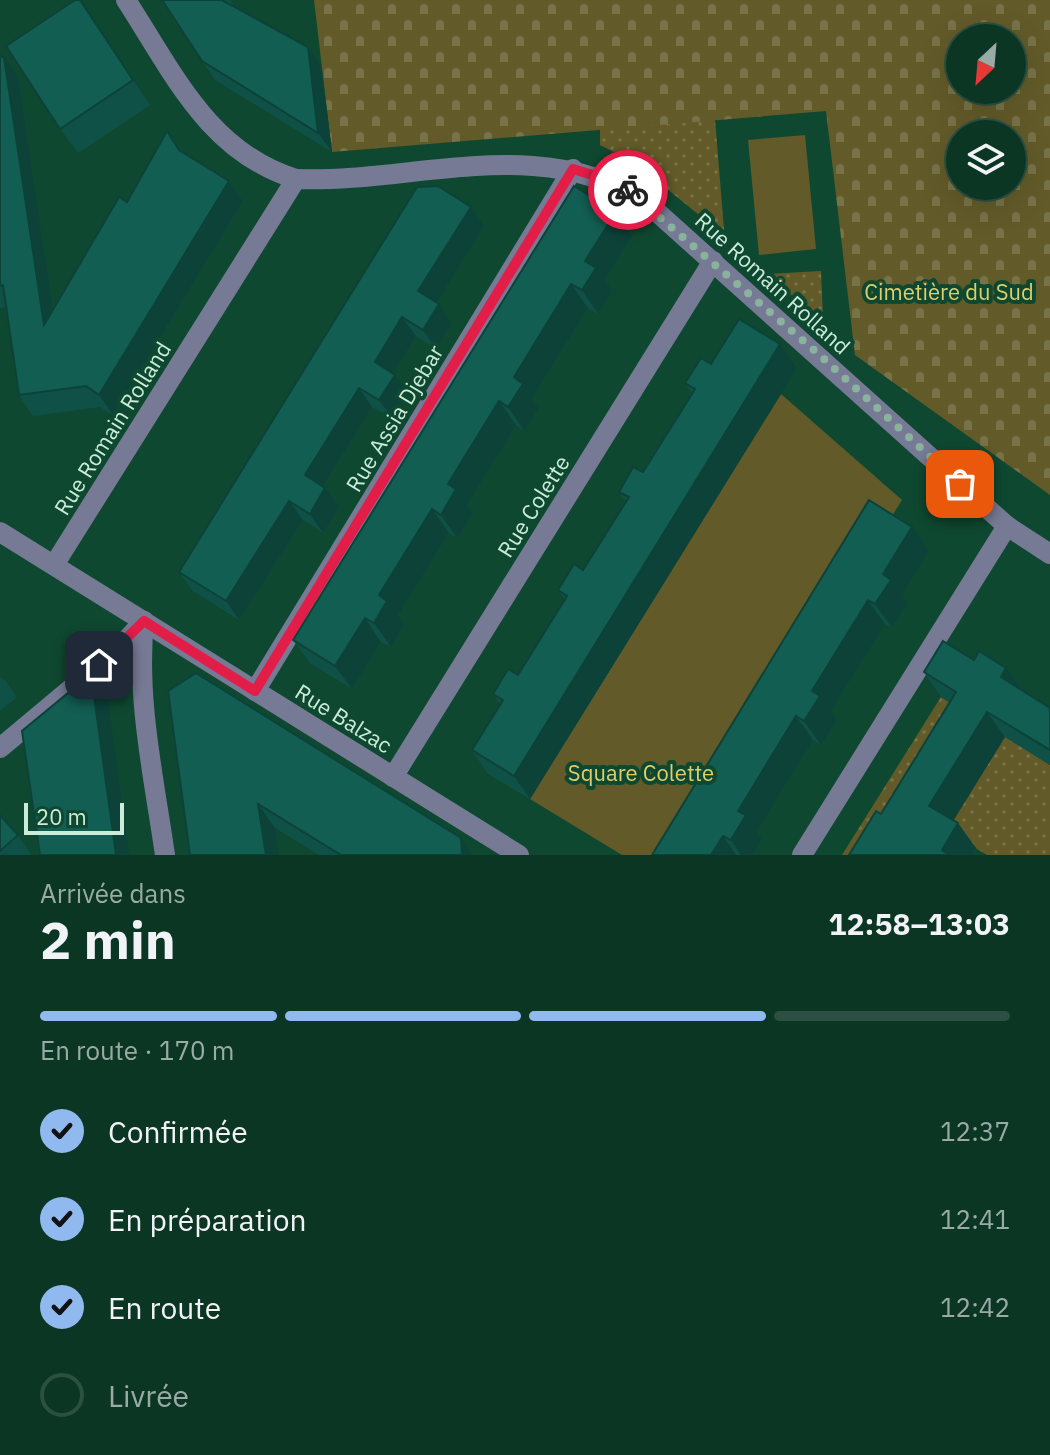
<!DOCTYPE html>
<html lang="fr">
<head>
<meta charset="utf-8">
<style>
  body { margin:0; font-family:"IBM Plex Sans",sans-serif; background:#194131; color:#f1f3f6; height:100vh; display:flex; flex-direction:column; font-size:30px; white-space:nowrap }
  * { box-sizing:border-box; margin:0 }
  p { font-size:26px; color:#9aaba6 }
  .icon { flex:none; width:44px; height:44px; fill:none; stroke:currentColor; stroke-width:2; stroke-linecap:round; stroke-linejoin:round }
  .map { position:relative; height:855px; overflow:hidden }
  .details { display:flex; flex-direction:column; background:#0b3624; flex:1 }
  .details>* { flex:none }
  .needle { width:52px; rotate:206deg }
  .controls { position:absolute; left:946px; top:24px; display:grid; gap:16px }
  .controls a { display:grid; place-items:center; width:80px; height:80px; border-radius:50%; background:#0b3624; box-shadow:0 8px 32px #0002,0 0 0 2px #2b5041; font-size:40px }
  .scale { position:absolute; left:24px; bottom:20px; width:100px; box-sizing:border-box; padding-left:8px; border:4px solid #caecd8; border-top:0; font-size:22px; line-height:28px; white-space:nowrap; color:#caecd8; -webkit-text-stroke:6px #0f4830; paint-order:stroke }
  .pin { position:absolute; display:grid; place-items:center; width:68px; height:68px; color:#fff; margin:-34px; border-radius:16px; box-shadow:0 4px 12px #0006 }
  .courier { position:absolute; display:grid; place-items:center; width:80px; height:80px; margin:-40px; border:6px solid #e11d48; border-radius:50%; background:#fff; color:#222; box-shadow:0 2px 10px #0007 }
  .head em { font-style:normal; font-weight:800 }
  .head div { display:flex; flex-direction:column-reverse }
  .head { display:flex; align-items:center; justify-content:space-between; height:136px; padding:0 40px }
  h1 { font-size:52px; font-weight:800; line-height:60px }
  .bar { display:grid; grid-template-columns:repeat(4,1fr); gap:12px 8px; align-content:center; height:96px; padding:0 40px }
  .bar i { height:10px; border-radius:6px; background:#2b5041 }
  .bar .on { background:#90b9f0 }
  .bar p { grid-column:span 4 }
  ol { padding:0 40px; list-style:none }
  li { display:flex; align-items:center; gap:24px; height:88px }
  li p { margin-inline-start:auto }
  li .icon { padding:8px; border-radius:50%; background:#90b9f0; color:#111; stroke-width:4 }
  li:last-child { color:#9aaba6 }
  li i { width:44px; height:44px; border:4px solid #2b5041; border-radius:50% }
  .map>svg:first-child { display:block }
  .grass { fill:url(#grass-dots) }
  .cemetery { fill:url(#cemetery-stones); fill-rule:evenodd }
  .green { fill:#625a29 }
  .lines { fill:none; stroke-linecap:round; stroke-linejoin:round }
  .minor { stroke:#777a94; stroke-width:20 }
  .wall { fill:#0f5147 }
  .shaded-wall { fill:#0d4239 }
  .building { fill:#125e52; stroke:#0d4239; stroke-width:2 }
  .done { stroke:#89b39d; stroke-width:8; stroke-dasharray:0 14.4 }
  .route { stroke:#e11d48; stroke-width:10 }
  .labels { text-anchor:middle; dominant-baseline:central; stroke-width:8; stroke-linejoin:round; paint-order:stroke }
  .street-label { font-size:22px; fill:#caecd8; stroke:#0f4830 }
  .park-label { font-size:22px; fill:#dece6c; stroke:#0f4830 }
</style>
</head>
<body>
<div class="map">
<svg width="1050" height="855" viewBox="0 0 1050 855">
  <defs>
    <pattern id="grass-dots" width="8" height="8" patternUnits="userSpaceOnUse" patternTransform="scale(2)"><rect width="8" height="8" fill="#625a29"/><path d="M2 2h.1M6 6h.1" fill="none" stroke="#777247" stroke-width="1.8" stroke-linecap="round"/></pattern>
    <pattern id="cemetery-stones" width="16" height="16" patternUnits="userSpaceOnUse" patternTransform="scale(2)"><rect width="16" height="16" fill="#625a29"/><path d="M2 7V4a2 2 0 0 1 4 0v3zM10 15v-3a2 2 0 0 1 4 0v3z" fill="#777247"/></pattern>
  </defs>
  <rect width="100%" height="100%" fill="#0f4830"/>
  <g class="grass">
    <path d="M715 119 724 230 715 228 634 162 600 145V125Z"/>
    <path d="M821 271 823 318H817L768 274Z"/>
    <path d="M941 697 1050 765V855H987L916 812 882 855H842Z"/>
  </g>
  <path class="cemetery" d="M314 0H1050V495L855 355 826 111 332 152ZM960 38H1012V90H960ZM960 134H1012V186H960Z"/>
  <g class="green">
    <path d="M805 135 816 249 759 255 748 140Z"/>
    <path d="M781 394 902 500 683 855H622L530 799Z"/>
  </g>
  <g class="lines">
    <g class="minor">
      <path d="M126 0C173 72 208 152 296 179"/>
      <path d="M1007 526 1050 554"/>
      <path d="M0 532 519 855"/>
      <path d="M54 565 296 179C413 184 544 131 648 204L1007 526 802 855"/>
      <path d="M144 621C136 699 154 778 165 855"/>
      <path d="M255 691 573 169"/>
      <path d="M0 748 116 651 144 621"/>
      <path d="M393 777 713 261"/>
    </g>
  </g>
  <g class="wall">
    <path d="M162 0H230L235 7 321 66 332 152 215 80Z"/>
    <path d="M96 22 150 105 78 153 60 129Z"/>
    <path d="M0 57 18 77 52 310 127 202 167 131 181 151 229 181 243 201 113 415 100 407 33 416 19 395 6 307 0 308Z"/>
    <path d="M574 186 632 236 605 280 613 291 598 314 588 308 532 398 539 408 524 431 516 425 467 505 473 513 457 538 449 533 398 615 404 624 391 647 381 642 352 689 310 663 293 640Z"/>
    <path d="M471 207 484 226 436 303 439 304 452 323 436 349 416 336 393 373 408 394 393 419 372 407 323 486 339 507 323 533 303 520 239 620 193 591 179 572Z"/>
    <path d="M711 364 797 368 530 799 488 774 472 750 500 704 493 694 518 675 565 600 558 590 583 570 626 501 619 492 643 472 692 394 685 383Z"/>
    <path d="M869 500 929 551 902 595 908 603 892 628 885 624 831 711 837 720 821 745 813 740 757 831 762 839 753 855H652Z"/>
    <path d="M974 660 1006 668 1022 690 1050 708V765L1005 737 953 820 976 848 972 855H849L881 814 950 703 941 697 924 672Z"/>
    <path d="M0 677 5 680 17 697 0 711Z"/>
    <path d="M168 691 473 855H319L275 828 279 855H190Z"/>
    <path d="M0 815 18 835 32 855H0Z"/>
  </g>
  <g class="shaded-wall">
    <path d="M80 0 96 22 150 105 133 80Z"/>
    <path d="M308 47 321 66 332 152 318 133Z"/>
    <path d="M4 57 18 77 58 346 44 325Z"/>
    <path d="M229 181 243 201 113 415 99 395Z"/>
    <path d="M471 207 484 226 432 310 418 291Z"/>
    <path d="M616 212 632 236 605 280 613 291 598 314 582 290 585 261Z"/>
    <path d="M571 284 588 308 532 398 539 408 524 431 508 407 514 377Z"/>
    <path d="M439 304 452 323 436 349 423 330Z"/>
    <path d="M402 317 416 336 388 381 375 362Z"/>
    <path d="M780 344 797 368 530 799 514 776Z"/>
    <path d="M395 375 408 394 393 419 379 400Z"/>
    <path d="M359 388 372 407 318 494 305 475Z"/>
    <path d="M499 401 516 425 467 505 473 513 457 538 441 515 448 484Z"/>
    <path d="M325 488 339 507 323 533 310 514Z"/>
    <path d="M289 501 303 520 239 620 226 601Z"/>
    <path d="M432 509 449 533 398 615 404 624 391 647 374 623 379 595Z"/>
    <path d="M912 527 929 551 902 595 908 603 892 628 875 604 883 574Z"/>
    <path d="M868 600 885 624 831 711 837 720 821 745 804 721 812 691Z"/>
    <path d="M365 618 381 642 352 689 335 666Z"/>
    <path d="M1006 668 1024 693 1001 677Z"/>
    <path d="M91 674 108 699 129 855H116Z"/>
    <path d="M987 712 1005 737 947 831 929 806Z"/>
    <path d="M796 716 813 740 757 831 762 839 753 855H741L731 840 738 811Z"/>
    <path d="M258 804 275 828 279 855H266Z"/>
    <path d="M958 823 976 848 972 855H946L942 850Z"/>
    <path d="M723 836 736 855H711Z"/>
    <path d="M461 838 473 855H462Z"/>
  </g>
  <g class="building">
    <path d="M75 0H80L133 80 60 129 6 46Z"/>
    <path d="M162 0H222L308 47 318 133 202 61Z"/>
    <path d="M0 57H4L44 325 119 197 127 202 167 131 179 150 229 181 99 395 86 386 19 395 3 285 0 286Z"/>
    <path d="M438 186 471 207 418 291 439 304 423 330 402 317 375 362 395 375 379 400 359 388 305 475 325 488 310 514 289 501 226 601 179 572 417 187Z"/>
    <path d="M574 186 616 212 585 261 596 268 582 290 571 284 514 377 523 384 508 407 499 401 448 484 456 489 441 515 432 509 379 595 387 601 374 623 365 618 335 666 293 640Z"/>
    <path d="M739 319 780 344 514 776 472 750 503 700 493 694 508 669 518 675 567 596 558 590 574 564 583 570 629 497 619 492 633 467 643 472 695 389 685 383 701 358 711 364Z"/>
    <path d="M869 500 912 527 883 574 891 580 875 604 868 600 812 691 820 696 804 721 796 716 738 811 746 815 731 840 723 836 711 855H652Z"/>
    <path d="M943 641 974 660 979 651 1006 668 1001 677 1050 708V750L987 712 929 806 958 823 942 850 947 854 946 855H849L876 811 881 814 956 692 924 672Z"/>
    <path d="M196 673 461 838 462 855H341L258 804 266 855H190L168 691Z"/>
    <path d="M91 674 116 855H40L22 731Z"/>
    <path d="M0 815 18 835 0 851Z"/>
  </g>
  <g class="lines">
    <path class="done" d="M628 190 814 350 960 484"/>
    <path class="route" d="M99 665 144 621 255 691 573 169 609 180 628 190"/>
  </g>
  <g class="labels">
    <g class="street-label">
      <text transform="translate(773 283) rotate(42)">Rue Romain Rolland</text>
      <text transform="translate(394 418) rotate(-59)">Rue Assia Djebar</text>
      <text transform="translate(112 428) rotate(-58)">Rue Romain Rolland</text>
      <text transform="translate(533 506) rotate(-58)">Rue Colette</text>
      <text transform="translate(344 718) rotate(32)">Rue Balzac</text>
    </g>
    <g class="park-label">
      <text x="949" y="291">Cimetière du Sud</text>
      <text x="641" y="772">Square Colette</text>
    </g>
  </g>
</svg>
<div class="controls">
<a><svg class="needle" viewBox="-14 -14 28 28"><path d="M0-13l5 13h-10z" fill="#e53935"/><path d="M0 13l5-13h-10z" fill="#9aaba6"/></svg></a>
<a><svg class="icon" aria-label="layers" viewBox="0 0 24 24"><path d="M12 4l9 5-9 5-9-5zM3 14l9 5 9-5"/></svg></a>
</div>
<div class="scale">20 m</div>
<div class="pin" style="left:960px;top:484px;background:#ea580c"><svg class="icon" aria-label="bag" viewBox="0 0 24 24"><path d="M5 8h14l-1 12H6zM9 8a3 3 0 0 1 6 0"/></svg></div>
<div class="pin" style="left:99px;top:665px;background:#1f2937"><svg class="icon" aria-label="home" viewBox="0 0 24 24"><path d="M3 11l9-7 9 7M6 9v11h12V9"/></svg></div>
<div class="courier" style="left:628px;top:190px"><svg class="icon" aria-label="bike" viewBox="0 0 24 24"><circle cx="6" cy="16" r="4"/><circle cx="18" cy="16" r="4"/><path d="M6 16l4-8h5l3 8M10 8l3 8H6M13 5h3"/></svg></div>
</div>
<section class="details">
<div class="head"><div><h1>2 min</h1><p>Arrivée dans</p></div><em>12:58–13:03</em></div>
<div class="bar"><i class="on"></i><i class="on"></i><i class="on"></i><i></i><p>En route · 170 m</p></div>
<ol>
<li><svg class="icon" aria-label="check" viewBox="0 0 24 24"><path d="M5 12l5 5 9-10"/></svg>Confirmée<p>12:37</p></li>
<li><svg class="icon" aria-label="check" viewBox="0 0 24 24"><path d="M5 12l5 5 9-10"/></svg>En préparation<p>12:41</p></li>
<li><svg class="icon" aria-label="check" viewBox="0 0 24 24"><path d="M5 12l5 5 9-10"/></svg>En route<p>12:42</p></li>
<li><i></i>Livrée</li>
</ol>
</section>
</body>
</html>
